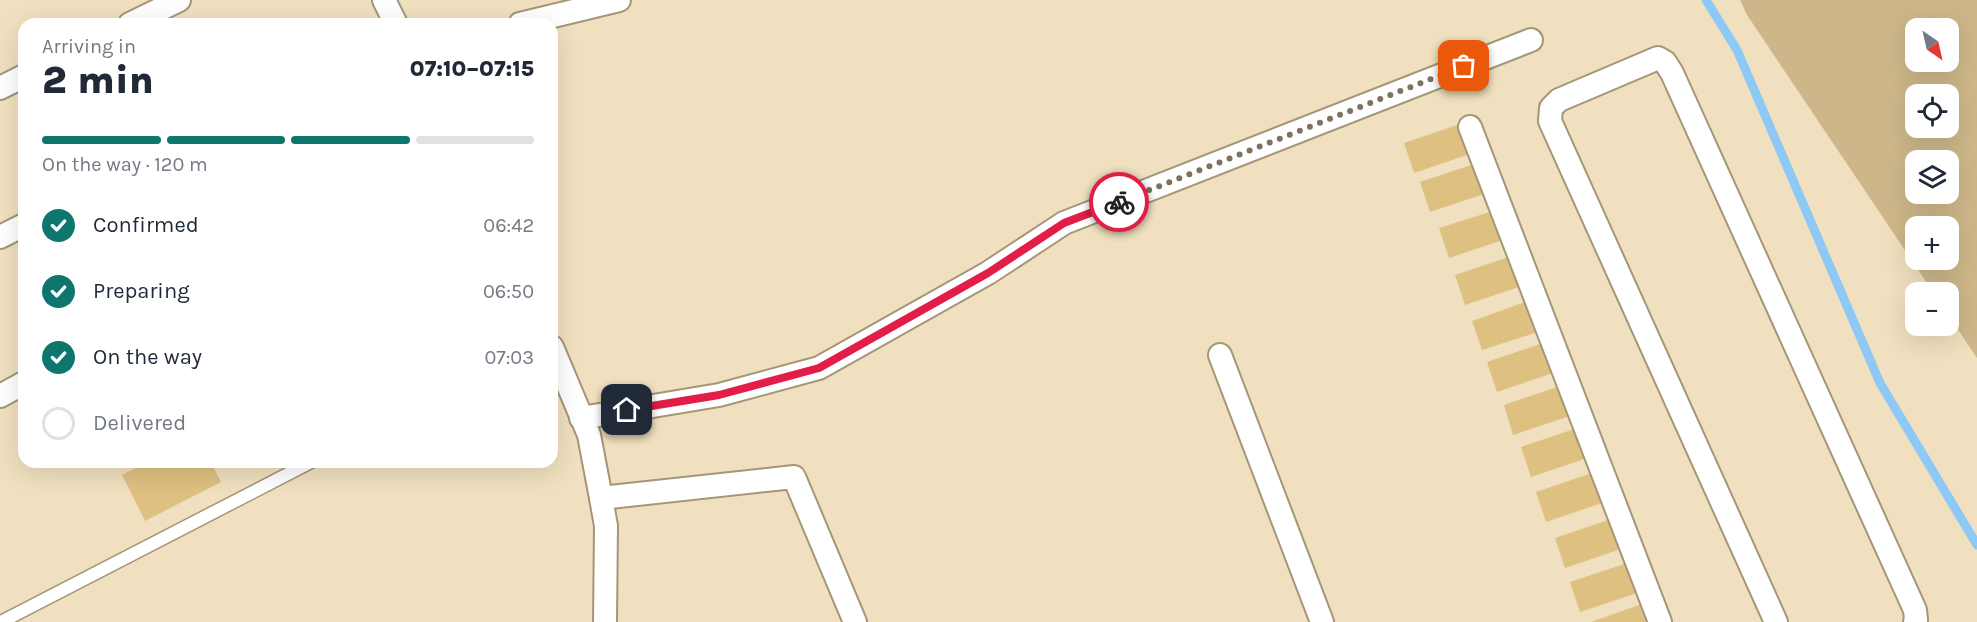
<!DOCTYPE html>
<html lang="en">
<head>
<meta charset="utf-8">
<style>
  body { margin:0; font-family:Karla,sans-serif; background:#f6f6f7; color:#1f2937; height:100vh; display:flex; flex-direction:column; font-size:22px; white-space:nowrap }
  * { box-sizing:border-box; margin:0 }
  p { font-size:20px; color:#747a83 }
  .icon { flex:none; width:33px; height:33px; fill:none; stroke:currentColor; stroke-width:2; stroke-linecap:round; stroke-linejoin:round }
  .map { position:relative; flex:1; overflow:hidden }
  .sheet { position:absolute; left:18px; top:18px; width:540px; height:450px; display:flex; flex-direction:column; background:#fff; border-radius:18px; box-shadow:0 6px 24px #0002 }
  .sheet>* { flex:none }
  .needle { width:39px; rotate:146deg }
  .tools { position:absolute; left:1905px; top:18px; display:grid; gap:12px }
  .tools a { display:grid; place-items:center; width:54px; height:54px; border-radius:12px; background:#fff; box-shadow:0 6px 24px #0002; font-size:30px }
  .pin { position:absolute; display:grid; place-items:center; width:51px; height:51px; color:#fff; margin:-26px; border-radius:12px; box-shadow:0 3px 9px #0006 }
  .courier { position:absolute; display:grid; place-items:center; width:60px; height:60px; margin:-30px; border:4px solid #e11d48; border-radius:50%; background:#fff; color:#222; box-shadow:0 2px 8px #0007 }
  .head em { font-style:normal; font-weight:800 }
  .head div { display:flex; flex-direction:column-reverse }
  .head { display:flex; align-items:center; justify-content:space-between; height:102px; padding:0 24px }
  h1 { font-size:39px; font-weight:800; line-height:45px }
  .bar { display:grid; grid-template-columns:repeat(4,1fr); gap:9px 6px; align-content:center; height:72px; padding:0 24px }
  .bar i { height:8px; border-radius:4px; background:#e0e1e3 }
  .bar .on { background:#0f766e }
  .bar p { grid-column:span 4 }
  ol { padding:0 24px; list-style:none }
  li { display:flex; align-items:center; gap:18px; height:66px }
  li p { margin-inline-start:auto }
  li .icon { padding:6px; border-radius:50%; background:#0f766e; color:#fff; stroke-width:4 }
  li:last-child { color:#747a83 }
  li i { width:33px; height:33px; border:3px solid #e0e1e3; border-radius:50% }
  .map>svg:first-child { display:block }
  .green { fill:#cdb78a; fill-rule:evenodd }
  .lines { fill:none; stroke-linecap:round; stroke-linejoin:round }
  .stream { stroke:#8ec8f5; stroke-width:9 }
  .building { fill:#dec081 }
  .service-casing { stroke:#a49677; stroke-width:15 }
  .minor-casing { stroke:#a49677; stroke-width:26 }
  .service { stroke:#fff; stroke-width:12 }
  .minor { stroke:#fff; stroke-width:22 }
  .done { stroke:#7e735f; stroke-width:6; stroke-dasharray:0 10.8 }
  .route { stroke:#e11d48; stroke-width:8 }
</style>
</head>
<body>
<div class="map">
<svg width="1977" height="622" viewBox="0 0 1977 622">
  <rect width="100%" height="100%" fill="#f0e0bf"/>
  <path class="green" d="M1740 0H1977V358L1949 316 1948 292H1933L1747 15ZM1916 28H1948V62H1916ZM1916 94H1948V128H1916ZM1916 160H1948V194H1916ZM1916 226H1948V260H1916Z"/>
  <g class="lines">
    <path class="stream" d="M1706 0 1737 50 1880 383 1977 545"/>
  </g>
  <g class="building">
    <path d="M1460 124 1470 154 1414 173 1404 143Z"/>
    <path d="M1477 163 1487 193 1430 212 1420 182Z"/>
    <path d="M1496 210 1506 239 1449 258 1439 228Z"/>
    <path d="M1512 256 1522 286 1465 305 1455 275Z"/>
    <path d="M1528 301 1538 332 1482 350 1472 321Z"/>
    <path d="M1543 343 1553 373 1497 392 1487 362Z"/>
    <path d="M1560 386 1570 416 1513 435 1504 405Z"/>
    <path d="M1577 428 1587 458 1531 477 1521 447Z"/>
    <path d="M147 462H211L221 482 145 521 122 475Z"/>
    <path d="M1592 473 1602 503 1546 522 1536 492Z"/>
    <path d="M1611 519 1621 549 1565 568 1555 538Z"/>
    <path d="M1627 563 1637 593 1580 612 1570 582Z"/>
    <path d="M1642 604 1648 622H1591Z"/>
  </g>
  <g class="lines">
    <defs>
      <path id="service" d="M1 622 311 462"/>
      <g id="minor">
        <path d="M384 0 396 24"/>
        <path d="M130 24 179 0"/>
        <path d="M520 24 619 0"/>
        <path d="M0 88 24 76"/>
        <path d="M1470 127 1660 622"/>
        <path d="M0 237 24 225"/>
        <path d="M552 347 589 435 601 498 606 526 605 622"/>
        <path d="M1220 355 1322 622"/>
        <path d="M0 396 24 383"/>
        <path d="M581 418 719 395 819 368 988 273 1064 223 1531 40"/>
        <path d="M601 498 794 477 855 622"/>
        <path d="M1776 622 1550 121 1551 108 1559 100 1658 58 1665 62 1672 73 1915 610 1916 620 1915 622"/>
      </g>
    </defs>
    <use href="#service" class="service-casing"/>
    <use href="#minor" class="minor-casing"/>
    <use href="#service" class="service"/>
    <use href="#minor" class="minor"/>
  </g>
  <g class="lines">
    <path class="done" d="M1119 202 1464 66"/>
    <path class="route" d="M627 410 719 395 819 368 988 273 1064 223 1119 202"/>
  </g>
</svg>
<div class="tools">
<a><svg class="needle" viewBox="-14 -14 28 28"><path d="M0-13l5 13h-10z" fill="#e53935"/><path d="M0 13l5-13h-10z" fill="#747a83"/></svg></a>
<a><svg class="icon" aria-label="locate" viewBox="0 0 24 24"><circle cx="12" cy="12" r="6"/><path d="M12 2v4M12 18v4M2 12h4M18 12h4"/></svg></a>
<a><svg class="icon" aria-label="layers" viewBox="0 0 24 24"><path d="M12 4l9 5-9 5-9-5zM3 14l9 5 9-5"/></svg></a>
<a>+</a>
<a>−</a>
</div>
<div class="pin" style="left:1464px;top:66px;background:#ea580c"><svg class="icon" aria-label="bag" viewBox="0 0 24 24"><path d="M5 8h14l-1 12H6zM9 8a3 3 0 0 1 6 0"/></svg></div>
<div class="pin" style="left:627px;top:410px;background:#1f2937"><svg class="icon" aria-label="home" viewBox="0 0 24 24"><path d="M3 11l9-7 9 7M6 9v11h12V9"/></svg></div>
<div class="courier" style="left:1119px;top:202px"><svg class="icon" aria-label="bike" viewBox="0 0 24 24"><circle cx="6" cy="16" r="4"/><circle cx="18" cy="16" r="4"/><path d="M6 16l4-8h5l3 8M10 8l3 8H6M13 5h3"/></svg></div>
<section class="sheet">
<div class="head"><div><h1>2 min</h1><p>Arriving in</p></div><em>07:10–07:15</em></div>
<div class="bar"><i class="on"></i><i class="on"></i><i class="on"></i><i></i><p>On the way · 120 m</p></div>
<ol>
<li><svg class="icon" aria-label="check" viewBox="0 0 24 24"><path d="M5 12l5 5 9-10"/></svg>Confirmed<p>06:42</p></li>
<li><svg class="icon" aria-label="check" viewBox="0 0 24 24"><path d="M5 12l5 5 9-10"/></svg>Preparing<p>06:50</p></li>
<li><svg class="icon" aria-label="check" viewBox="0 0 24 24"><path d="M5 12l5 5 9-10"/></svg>On the way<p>07:03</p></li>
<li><i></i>Delivered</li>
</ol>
</section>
</div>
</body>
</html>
